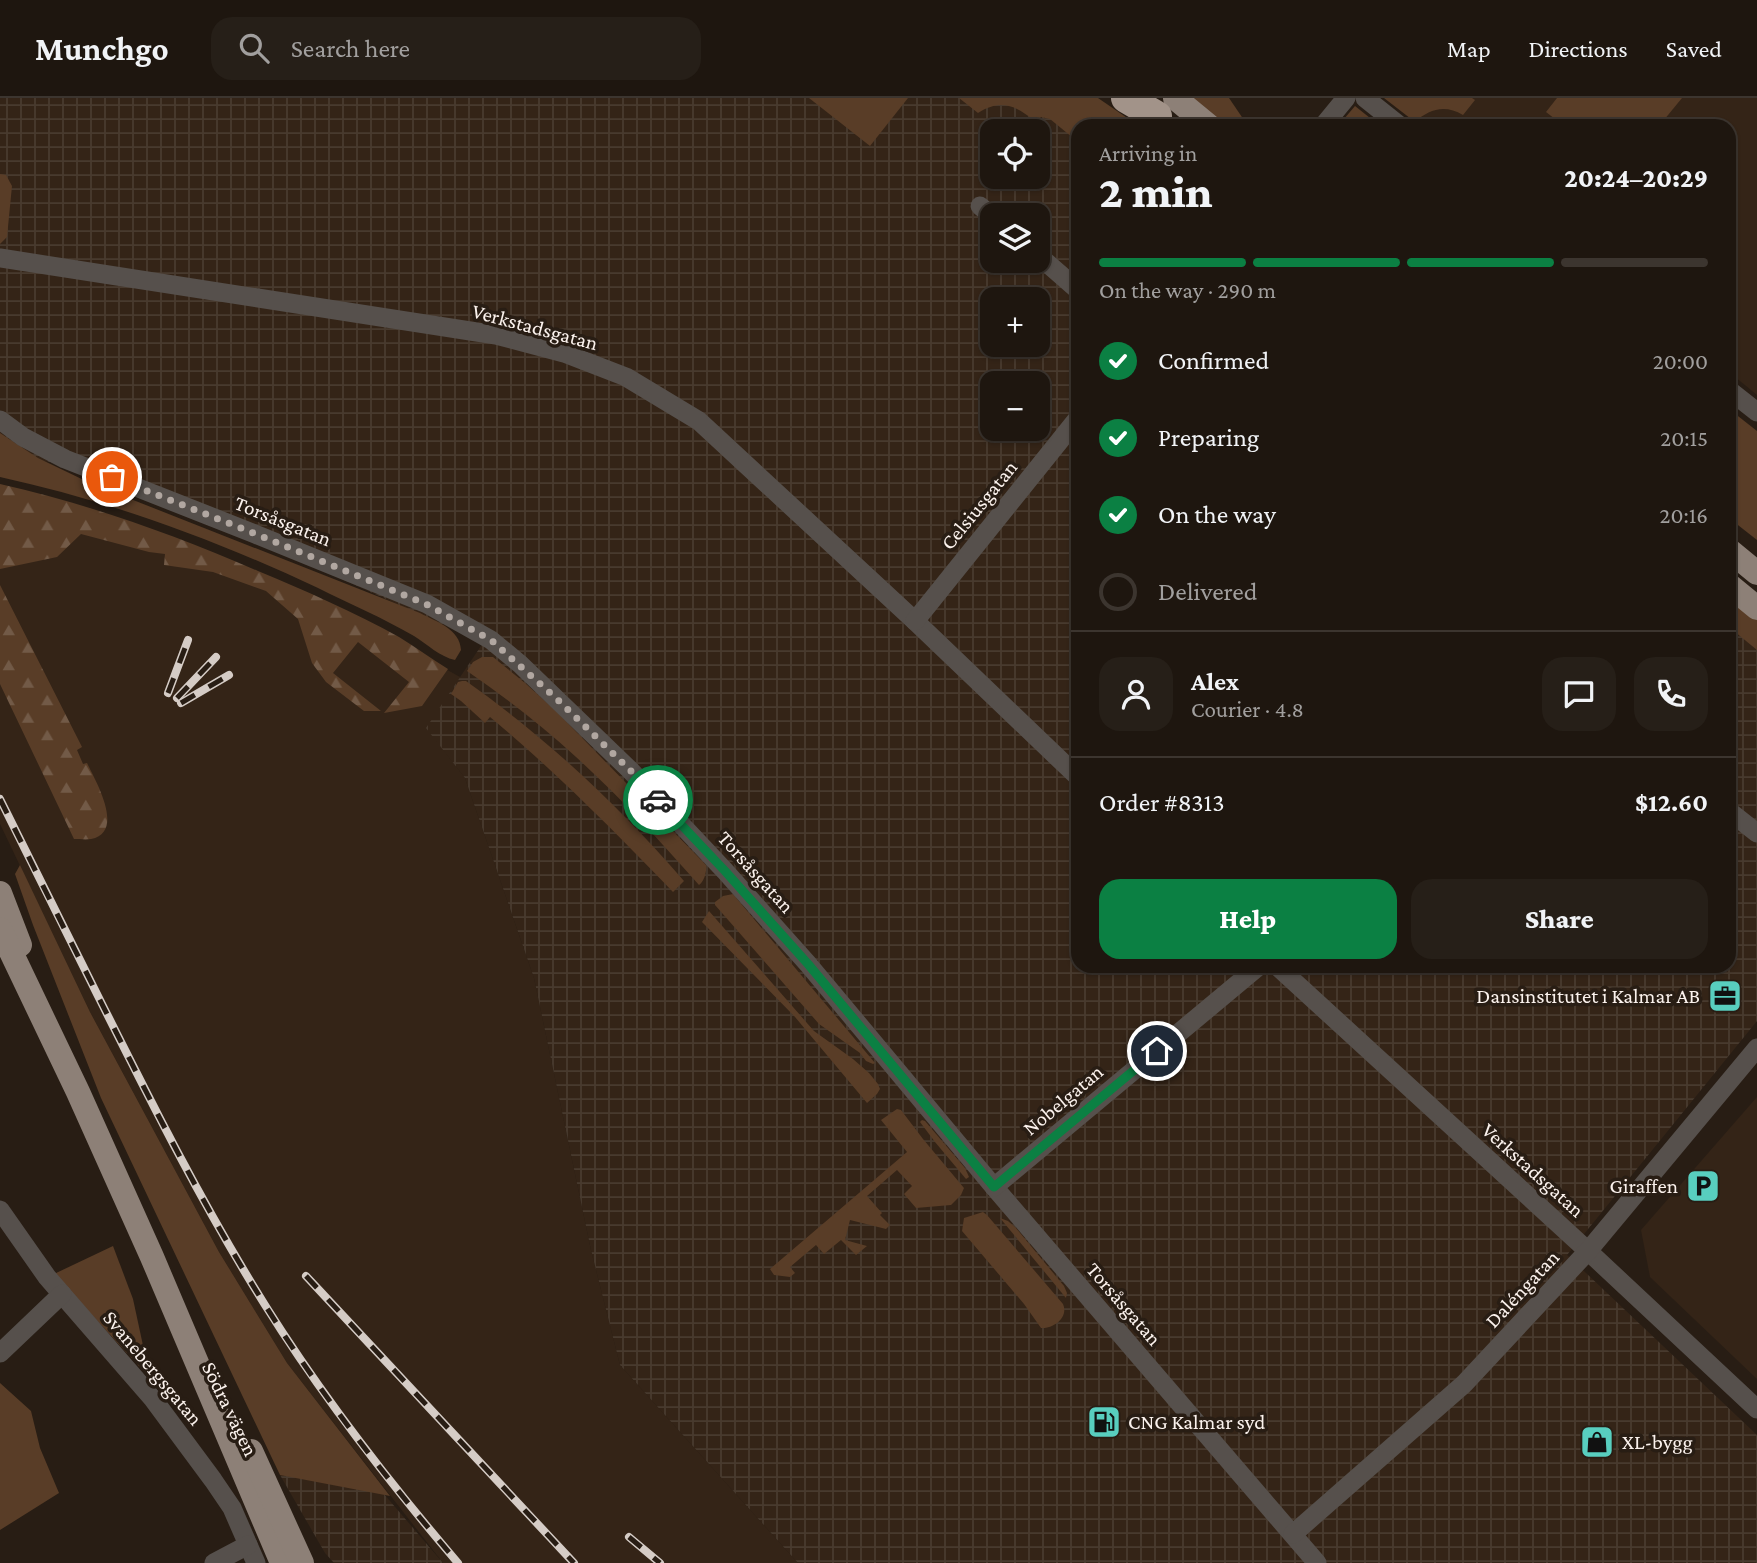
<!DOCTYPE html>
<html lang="en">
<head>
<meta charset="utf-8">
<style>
  body { margin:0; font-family:"Crimson Pro",serif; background:#261f18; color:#f1f3f6; height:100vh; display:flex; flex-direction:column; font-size:26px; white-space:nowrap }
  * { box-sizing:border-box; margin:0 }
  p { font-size:23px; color:#a19f9e }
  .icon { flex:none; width:38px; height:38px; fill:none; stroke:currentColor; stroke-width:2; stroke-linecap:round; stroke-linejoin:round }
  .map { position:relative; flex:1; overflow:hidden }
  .side { position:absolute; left:1071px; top:21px; width:665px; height:854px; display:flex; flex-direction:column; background:#1e160f; border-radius:21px; box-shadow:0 2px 5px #0004,0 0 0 2px #3c352f }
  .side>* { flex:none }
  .tools { position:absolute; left:980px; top:21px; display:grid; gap:14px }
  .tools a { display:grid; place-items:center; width:70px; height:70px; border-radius:14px; background:#1e160f; box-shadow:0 2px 5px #0004,0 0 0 2px #3c352f; font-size:35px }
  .pin { position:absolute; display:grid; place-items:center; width:60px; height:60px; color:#fff; margin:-30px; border:4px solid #fff; border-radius:50%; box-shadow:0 2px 7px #0007 }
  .courier { position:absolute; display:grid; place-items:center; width:70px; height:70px; margin:-35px; border:5px solid #0b8043; border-radius:50%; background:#fff; color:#222; box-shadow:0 2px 9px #0007 }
  .overview em { font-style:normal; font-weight:800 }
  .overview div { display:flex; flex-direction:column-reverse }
  .overview { display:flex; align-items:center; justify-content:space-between; height:119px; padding:0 28px }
  h1 { font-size:46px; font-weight:800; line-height:52px }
  .bar { display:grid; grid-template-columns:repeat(4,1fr); gap:10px 7px; align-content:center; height:84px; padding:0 28px }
  .bar i { height:9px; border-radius:5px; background:#3c352f }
  .bar .active { background:#0b8043 }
  .bar p { grid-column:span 4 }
  .line { display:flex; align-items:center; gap:18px; padding:0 28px; border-top:2px solid #3c352f }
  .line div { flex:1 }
  .round { display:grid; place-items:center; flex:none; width:74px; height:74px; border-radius:21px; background:#261f18 }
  ol { padding:0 28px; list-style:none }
  li { display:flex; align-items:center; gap:21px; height:77px }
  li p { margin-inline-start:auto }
  li .icon { padding:7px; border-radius:50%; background:#0b8043; color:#fff; stroke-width:4 }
  li:last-child { color:#a19f9e }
  li i { width:38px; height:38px; border:4px solid #3c352f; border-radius:50% }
  .cta { display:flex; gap:14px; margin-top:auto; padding:14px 28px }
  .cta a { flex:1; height:80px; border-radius:21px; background:#0b8043; color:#fff; font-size:28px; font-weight:800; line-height:80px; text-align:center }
  .cta a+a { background:#261f18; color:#f1f3f6 }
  header { display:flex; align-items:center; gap:42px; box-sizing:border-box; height:98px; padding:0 35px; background:#1e160f; border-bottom:2px solid #3c352f }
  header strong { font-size:33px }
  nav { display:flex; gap:38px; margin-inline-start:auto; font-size:24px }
  .search { width:490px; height:63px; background:#261f18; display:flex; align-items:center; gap:18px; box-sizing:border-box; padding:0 24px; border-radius:21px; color:#a19f9e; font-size:26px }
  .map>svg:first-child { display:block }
  .built { fill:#342417 }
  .industrial { fill:url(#industrial-grid); fill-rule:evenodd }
  .grass { fill:#593d27 }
  .forest { fill:url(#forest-firs) }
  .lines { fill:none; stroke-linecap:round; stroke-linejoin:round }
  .minor { stroke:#56504c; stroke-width:19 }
  .major { stroke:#8d8077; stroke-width:24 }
  .highway { stroke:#a29389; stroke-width:30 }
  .rail-casing { stroke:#d5ccc6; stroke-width:8 }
  .rail { stroke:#281d14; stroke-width:5; stroke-dasharray:16; stroke-linecap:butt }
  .done { stroke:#b1a7a1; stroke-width:7; stroke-dasharray:0 12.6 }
  .route { stroke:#0b8043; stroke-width:9 }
  .labels { text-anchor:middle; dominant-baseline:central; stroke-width:7; stroke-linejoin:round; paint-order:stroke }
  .street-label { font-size:21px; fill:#fbf2ed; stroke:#281d14 }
  .poi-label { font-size:21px; fill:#fbf2ed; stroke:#281d14; text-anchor:end }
</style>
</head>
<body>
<header>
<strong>Munchgo</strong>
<div class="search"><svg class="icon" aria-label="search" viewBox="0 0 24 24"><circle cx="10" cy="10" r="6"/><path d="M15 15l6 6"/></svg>Search here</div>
<nav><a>Map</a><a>Directions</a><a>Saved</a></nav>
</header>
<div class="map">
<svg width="1757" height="1465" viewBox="0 0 1757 1465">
  <defs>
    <pattern id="industrial-grid" width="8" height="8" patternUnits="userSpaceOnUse" patternTransform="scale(1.75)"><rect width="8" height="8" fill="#342417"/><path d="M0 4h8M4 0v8" fill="none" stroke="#483a2e"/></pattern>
    <pattern id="forest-firs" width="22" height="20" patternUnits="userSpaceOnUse" patternTransform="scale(1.75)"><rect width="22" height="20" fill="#593d27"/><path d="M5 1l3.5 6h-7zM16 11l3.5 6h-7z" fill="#725a47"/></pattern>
  </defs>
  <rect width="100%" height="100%" fill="#281d14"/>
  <g class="built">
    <path d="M1390 0H1757V297L1729 274V28H1424Z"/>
    <path d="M0 391 354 521 462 580 427 630 465 680 534 880 591 1152 620 1267 798 1465H443L287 1265 219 1154 90 914 0 726Z"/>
    <path d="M1757 999V1281L1650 1179 1641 1132Z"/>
  </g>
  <g class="industrial">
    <path d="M0 0H1086L1078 28V868H1729V527L1757 550V923L1567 1157 1757 1337V1465H798L620 1267 591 1152 534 880 465 680 426 630 483 545 258 443 56 365 0 356ZM992 33H1038V79H992ZM992 117H1038V163H992ZM992 201H1038V247H992ZM992 285H1038V331H992Z"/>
    <path d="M342 1347 443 1465H334L325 1455 280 1377Z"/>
  </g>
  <g class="grass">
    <path d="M809 0H908L870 48Z"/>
    <path d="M959 0H1098L1139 28H1078V44L1050 21 1041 19 1036 24C1016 8 1002 0 978 15Z"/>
    <path d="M1189 0H1229L1248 28H1224Z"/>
    <path d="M1384 0H1472L1475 2 1463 17C1445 6 1429 11 1415 24Z"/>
    <path d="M1557 0H1682L1659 28H1564L1546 14Z"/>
    <path d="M1355 8 1380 28H1338Z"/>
    <path d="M0 76 6 77 12 88 7 139 0 146Z"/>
    <path d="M1729 311 1757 333V442L1729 420Z"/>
    <path d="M0 335 38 360 90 385 420 515C437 524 460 531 461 552L455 562C440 559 427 546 414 538 383 520 350 506 318 490 216 442 110 403 0 379Z"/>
    <path d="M1729 496 1757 519V552L1729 529Z"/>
    <path d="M482 559H493L525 585 555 612 706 767C707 774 704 784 699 787 660 743 620 699 576 659 542 628 505 599 467 573L473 564Z"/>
    <path d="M462 583H466C547 640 619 708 684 783L673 794C614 733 555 673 490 619L485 625 461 603 451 596 458 584Z"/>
    <path d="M20 767 90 914 219 1154 287 1265 390 1398 280 1377 101 1000 33 827 15 776Z"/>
    <path d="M733 796 875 965 873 966 866 963 860 955 819 926 715 807V804L723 798Z"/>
    <path d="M709 813 814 933 853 961 869 975 878 986 880 991 877 996 867 1005 795 919 702 824Z"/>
    <path d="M897 1011 901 1012 923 1041 964 1090 961 1097 951 1107 916 1110 904 1096 912 1088 897 1072 867 1098 882 1115 880 1117 890 1127 886 1131 850 1122 845 1142 867 1148 856 1157 841 1142 824 1156 816 1147 790 1169 795 1175 790 1179 774 1177 770 1171 907 1054 881 1022Z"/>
    <path d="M922 1022 925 1023 965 1070 969 1079 966 1081 935 1044 920 1024Z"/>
    <path d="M983 1114 987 1117 1063 1206C1069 1220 1053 1231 1041 1230L1024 1206 962 1133 964 1120Z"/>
    <path d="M1000 1120 1008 1123 1016 1130 1064 1188 1067 1195 1066 1200Z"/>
    <path d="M113 1148 133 1201 150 1280 54 1176Z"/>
    <path d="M0 1285 31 1313 40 1350 59 1395 0 1432Z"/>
  </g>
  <g class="forest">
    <path d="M0 386C89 406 175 437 258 473 306 493 354 514 399 539 415 549 432 561 448 571L422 608 384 615 409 584 358 544 333 575 381 613H364L326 584 312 565 298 521 266 493 213 474 164 467 165 456 149 454 81 436 57 459 0 471Z"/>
    <path d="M0 487 82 649 77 652 83 666 87 665C95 682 126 734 91 741 86 742 79 741 74 741L0 586Z"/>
  </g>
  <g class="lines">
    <g class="minor">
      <path d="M1365 0 1400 28"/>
      <path d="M1323 28 1346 0"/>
      <path d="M980 108 992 118"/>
      <path d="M1038 157 1078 192"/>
      <path d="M0 160 496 237 564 255 626 279 699 323 915 523 1078 679"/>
      <path d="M1729 292 1757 314"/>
      <path d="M0 322 23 339 65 361 255 436 427 506 491 542 520 566 630 672 725 773 808 866 994 1089 1317 1465"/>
      <path d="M915 523 1078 320"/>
      <path d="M1729 713 1757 735"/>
      <path d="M1277 868 1588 1153 1757 1311"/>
      <path d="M994 1089 1259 868"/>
      <path d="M0 1112 47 1179 153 1301 213 1382 232 1410 256 1465"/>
      <path d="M0 1255 62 1196"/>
      <path d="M1293 1436 1464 1286 1588 1153 1757 950"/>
      <path d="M214 1465 248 1447"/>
    </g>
    <g class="major">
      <path d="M1175 0 1209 28"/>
      <path d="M1729 452 1757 475"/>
      <path d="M1729 487 1757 510"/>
      <path d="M0 795 20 847"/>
      <path d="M0 831 78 994 152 1159 282 1465"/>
      <path d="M251 1353 302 1465"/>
    </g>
    <path class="highway" d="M1126 0 1157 18"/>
    <defs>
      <g id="rail">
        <path d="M168 595 188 542"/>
        <path d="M177 600 216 559"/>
        <path d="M181 605 229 577"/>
        <path d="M0 701C33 768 66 834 99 900 151 1004 203 1108 265 1207 322 1298 388 1383 458 1465"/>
        <path d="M306 1178 574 1465"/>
        <path d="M629 1439 660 1465"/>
      </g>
    </defs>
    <use href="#rail" class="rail-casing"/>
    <use href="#rail" class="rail"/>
  </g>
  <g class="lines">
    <path class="done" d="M112 379 256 436 426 506 491 542 557 601 630 672 658 702"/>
    <path class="route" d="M658 702 725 773 808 866 994 1089 1157 953"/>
  </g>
  <defs>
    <symbol id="office-square" viewBox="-11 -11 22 22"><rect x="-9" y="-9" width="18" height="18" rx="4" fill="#58cebf" stroke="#281d14"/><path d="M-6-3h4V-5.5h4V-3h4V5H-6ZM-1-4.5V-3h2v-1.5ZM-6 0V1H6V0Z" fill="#111"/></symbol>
    <symbol id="parking-square" viewBox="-11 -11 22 22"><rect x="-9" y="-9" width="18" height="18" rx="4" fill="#58cebf" stroke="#281d14"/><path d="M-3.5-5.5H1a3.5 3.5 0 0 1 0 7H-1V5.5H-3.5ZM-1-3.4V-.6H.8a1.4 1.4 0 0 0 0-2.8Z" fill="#111"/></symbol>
    <symbol id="fuel-square" viewBox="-11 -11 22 22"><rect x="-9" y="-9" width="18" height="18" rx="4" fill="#58cebf" stroke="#281d14"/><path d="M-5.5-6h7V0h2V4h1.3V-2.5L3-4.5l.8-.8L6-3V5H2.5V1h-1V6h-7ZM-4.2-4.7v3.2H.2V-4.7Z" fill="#111"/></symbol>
    <symbol id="shop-square" viewBox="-11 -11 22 22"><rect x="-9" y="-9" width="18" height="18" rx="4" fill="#58cebf" stroke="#281d14"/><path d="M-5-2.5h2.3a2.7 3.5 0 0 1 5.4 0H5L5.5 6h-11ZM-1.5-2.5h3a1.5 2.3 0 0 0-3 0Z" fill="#111"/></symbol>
  </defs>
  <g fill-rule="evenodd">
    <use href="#office-square" x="1706" y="879" width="38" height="38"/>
    <use href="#parking-square" x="1684" y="1069" width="38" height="38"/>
    <use href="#fuel-square" x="1085" y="1305" width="38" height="38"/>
    <use href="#shop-square" x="1578" y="1325" width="38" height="38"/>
  </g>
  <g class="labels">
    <g class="street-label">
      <text transform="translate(535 229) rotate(15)">Verkstadsgatan</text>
      <text transform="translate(979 407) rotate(-51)">Celsiusgatan</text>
      <text transform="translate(283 423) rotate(22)">Torsåsgatan</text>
      <text transform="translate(756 774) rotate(48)">Torsåsgatan</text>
      <text transform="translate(1063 1002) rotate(-40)">Nobelgatan</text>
      <text transform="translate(1533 1072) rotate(42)">Verkstadsgatan</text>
      <text transform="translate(1522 1191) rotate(-47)">Daléngatan</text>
      <text transform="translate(1124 1206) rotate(49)">Torsåsgatan</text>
      <text transform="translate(153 1270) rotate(50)">Svanebergsgatan</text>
      <text transform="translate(230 1311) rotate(64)">Södra vägen</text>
    </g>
    <g class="poi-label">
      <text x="1700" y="898">Dansinstitutet i Kalmar AB</text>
      <text x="1678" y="1088">Giraffen</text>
      <text x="1128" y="1324" text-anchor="start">CNG Kalmar syd</text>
      <text x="1622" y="1344" text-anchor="start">XL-bygg</text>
    </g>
  </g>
</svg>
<div class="tools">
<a><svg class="icon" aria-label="locate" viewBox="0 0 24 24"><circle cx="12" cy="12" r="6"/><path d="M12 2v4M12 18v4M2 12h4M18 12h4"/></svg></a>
<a><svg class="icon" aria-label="layers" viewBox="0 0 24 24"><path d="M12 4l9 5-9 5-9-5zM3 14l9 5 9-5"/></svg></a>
<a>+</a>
<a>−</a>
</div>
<div class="pin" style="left:112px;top:379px;background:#ea580c"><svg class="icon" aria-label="bag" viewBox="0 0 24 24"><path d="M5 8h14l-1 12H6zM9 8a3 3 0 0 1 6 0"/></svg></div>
<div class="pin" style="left:1157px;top:953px;background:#1f2937"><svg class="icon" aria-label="home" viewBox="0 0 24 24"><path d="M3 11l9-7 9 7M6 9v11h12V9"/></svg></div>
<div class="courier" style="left:658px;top:702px"><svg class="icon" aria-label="car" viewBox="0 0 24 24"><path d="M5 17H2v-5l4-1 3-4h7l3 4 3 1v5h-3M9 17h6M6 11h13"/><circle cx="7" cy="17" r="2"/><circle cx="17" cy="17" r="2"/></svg></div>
<section class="side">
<div class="overview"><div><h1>2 min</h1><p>Arriving in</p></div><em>20:24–20:29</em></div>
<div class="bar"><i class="active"></i><i class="active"></i><i class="active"></i><i></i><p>On the way · 290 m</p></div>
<ol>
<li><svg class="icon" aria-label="check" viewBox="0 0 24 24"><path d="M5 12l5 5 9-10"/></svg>Confirmed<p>20:00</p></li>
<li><svg class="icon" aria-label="check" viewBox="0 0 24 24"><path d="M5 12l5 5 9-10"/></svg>Preparing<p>20:15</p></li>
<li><svg class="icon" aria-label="check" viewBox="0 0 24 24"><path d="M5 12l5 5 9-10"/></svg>On the way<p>20:16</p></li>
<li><i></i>Delivered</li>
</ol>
<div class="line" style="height:126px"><a class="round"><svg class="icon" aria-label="person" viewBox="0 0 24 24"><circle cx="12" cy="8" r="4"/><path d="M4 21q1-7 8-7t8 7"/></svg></a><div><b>Alex</b><p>Courier · 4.8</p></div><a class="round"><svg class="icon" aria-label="chat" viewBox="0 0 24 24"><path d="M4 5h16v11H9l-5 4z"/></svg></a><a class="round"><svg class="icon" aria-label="phone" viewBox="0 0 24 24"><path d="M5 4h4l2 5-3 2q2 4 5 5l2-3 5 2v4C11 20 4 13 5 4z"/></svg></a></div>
<div class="line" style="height:91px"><div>Order #8313</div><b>$12.60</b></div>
<div class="cta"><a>Help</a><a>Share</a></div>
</section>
</div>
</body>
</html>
